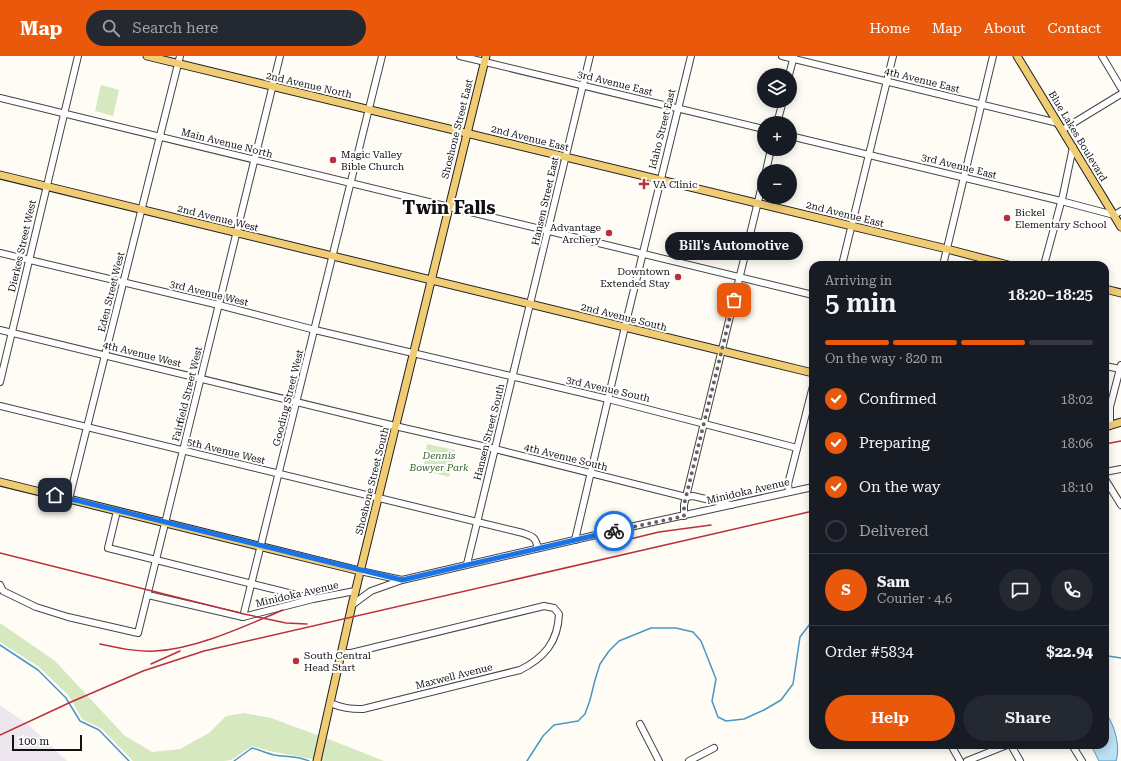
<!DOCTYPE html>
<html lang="en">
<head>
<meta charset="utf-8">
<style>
  body { margin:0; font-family:"Roboto Serif",serif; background:#242831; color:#f1f3f6; height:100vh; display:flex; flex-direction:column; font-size:15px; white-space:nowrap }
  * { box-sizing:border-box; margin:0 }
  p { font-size:13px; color:#9ea1a6 }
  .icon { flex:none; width:22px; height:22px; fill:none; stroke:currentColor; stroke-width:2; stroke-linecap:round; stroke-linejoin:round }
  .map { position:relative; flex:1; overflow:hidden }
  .sheet { position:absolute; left:809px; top:205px; width:300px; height:488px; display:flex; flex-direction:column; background:#171b24; border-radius:12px; box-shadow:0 2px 10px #0003 }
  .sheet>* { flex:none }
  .buttons { position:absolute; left:757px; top:12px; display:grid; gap:8px }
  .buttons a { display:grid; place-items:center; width:40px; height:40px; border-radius:50%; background:#171b24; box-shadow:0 2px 10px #0003; font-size:20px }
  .scale { position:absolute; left:12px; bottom:10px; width:70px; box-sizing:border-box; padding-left:4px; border:2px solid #111; border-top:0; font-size:11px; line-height:14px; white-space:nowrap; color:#111; -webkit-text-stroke:3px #fff; paint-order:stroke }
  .pin { position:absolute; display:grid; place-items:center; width:34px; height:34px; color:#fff; margin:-17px; border-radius:8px; box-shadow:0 2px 6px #0006 }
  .courier { position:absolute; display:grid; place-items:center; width:40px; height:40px; margin:-20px; border:3px solid #1a73e8; border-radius:50%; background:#fff; color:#222; box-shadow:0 1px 5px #0007 }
  .bubble { position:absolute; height:28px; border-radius:14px; background:#171b24; box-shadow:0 2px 10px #0003; font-size:13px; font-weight:600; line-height:28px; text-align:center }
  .overview em { font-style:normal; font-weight:600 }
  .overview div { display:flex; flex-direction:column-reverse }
  .overview { display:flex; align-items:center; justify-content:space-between; height:68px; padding:0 16px }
  h1 { font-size:26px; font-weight:600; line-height:30px }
  .bar { display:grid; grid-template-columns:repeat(4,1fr); gap:6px 4px; align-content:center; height:48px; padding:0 16px }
  .bar i { height:5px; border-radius:3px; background:#363941 }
  .bar .current { background:#ea580c }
  .bar p { grid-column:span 4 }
  .line { display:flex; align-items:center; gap:10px; padding:0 16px; border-top:1px solid #363941 }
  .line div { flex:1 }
  .round { display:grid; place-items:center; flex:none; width:42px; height:42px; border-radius:21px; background:#242831 }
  ol { padding:0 16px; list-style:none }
  li { display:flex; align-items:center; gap:12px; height:44px }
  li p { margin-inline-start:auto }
  li .icon { padding:4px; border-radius:50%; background:#ea580c; color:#fff; stroke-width:4 }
  li:last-child { color:#9ea1a6 }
  li i { width:22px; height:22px; border:2px solid #363941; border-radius:50% }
  .button { display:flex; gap:8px; margin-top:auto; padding:8px 16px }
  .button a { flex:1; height:46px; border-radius:24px; background:#ea580c; color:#fff; font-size:16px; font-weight:600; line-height:46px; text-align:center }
  .button a+a { background:#242831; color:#f1f3f6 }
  header { display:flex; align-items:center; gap:24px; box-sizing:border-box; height:56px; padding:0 20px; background:#ea580c; color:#fff }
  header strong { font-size:19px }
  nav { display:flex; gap:22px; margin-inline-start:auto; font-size:14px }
  .search { width:280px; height:36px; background:#242831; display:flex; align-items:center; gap:10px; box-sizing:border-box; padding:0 14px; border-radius:22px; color:#9ea1a6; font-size:15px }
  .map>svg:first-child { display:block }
  .industrial { fill:#ede6ee }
  .green { fill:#d6e8c0 }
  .water { fill:#bce1f3; stroke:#4898c5 }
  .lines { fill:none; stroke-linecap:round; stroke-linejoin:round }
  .stream { stroke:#4898c5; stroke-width:1.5 }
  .minor-casing { stroke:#444; stroke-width:8 }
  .major-casing { stroke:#222; stroke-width:9 }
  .minor { stroke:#fff; stroke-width:6 }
  .major { stroke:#f0cc74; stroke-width:7 }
  .rail { stroke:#b9303c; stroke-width:1.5 }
  .done { stroke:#646361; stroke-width:4; stroke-dasharray:0 7.2 }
  .route { stroke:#1a73e8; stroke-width:5 }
  .poi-dot { fill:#b9303c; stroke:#fff; stroke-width:1.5 }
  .labels { text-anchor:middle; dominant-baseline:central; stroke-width:4; stroke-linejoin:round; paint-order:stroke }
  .street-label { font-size:10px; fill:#111; stroke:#fff }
  .poi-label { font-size:10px; fill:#111; stroke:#fff; text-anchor:start }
  .park-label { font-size:10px; font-style:italic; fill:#346524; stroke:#fff }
  .town-label { font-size:18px; font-weight:bold; fill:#111; stroke:#fff }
</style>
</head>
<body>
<header>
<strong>Map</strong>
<div class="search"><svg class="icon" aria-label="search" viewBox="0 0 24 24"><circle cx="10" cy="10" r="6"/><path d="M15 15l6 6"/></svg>Search here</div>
<nav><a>Home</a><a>Map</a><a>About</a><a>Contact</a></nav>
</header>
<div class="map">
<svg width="1121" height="705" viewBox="0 0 1121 705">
  <rect width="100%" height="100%" fill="#fefcf5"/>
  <path class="industrial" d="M0 649 30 670 67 705H0Z"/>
  <g class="green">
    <path d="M101 29 119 34 113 60 95 55Z"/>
    <path d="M427 388 455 394 449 421 423 414Z"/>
    <path d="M0 567 55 605 124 679 152 696 180 693 209 677 226 660 244 657 271 662 336 686 384 705H323L269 695 252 690 231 704 224 705H133L102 673 82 663 69 640 39 611 0 586Z"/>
  </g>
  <path class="water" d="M1105 656C1114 667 1121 691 1116 705H1099L1091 689H1105Z"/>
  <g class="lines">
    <g class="stream">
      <path d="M0 589 38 614 66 642 80 665 99 674 129 705"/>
      <path d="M1105 598 1108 600 1121 602"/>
      <path d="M234 705 252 692C260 694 266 697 274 699 285 701 298 700 309 705"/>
      <path d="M527 705 543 680 554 669 578 665 585 658 590 644 595 624 600 608 609 595 619 585 651 572H676L693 576 701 585 716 623 712 645 718 661 726 665 744 663 764 654 781 644 793 628 800 581 813 564"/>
    </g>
    <defs>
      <g id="minor">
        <path d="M460 0 764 73"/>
        <path d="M782 0 1058 67"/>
        <path d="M1102 0 1121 32"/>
        <path d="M789 19 794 0"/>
        <path d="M0 42 813 239"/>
        <path d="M777 67 783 45"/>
        <path d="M1062 74 1121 38"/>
        <path d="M790 80 1061 145 1114 159 1121 155"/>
        <path d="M766 115 771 93"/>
        <path d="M0 197 219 249 315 274 608 343 797 392"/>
        <path d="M842 209 893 0"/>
        <path d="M943 209 993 0"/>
        <path d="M1044 209 1063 139 1073 91"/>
        <path d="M0 274 395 370 495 393 686 441 693 440 731 449"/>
        <path d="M1105 310 1121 313"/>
        <path d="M0 326 78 0"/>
        <path d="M0 350 523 477C534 481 535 481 538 492"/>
        <path d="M1107 371 1110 370V351L1121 309"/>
        <path d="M1105 416 1121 413"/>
        <path d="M1105 423 1121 449"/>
        <path d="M789 436 788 428 813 330"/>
        <path d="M69 443 180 0"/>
        <path d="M117 455 108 492 313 543"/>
        <path d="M684 460V449L764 121"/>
        <path d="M575 484 628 258 691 0"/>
        <path d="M467 508 590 0"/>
        <path d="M360 515 402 524 639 469 813 431"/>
        <path d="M0 529 3 535 36 551 68 561 138 577 280 0"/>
        <path d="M148 539 243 561 313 543 355 535"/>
        <path d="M352 549 371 535 402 524"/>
        <path d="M243 561 382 0"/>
        <path d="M330 647C342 652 350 653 363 653L520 614C544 602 558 586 559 558L554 552 544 550 351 597H341"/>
        <path d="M640 668 659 705"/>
        <path d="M951 689 960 705"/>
        <path d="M1011 689 1020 705"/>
        <path d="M1072 689 1082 705"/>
        <path d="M689 705 714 692"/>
        <path d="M967 705 1007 689"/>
      </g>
      <g id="major">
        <path d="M147 0 947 193 1008 209"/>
        <path d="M1017 0 1121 171"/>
        <path d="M0 119 813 317"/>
        <path d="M1105 233 1121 237"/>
        <path d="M1105 371 1121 366"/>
        <path d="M0 426 360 515"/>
        <path d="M317 705 352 549 486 0"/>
      </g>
    </defs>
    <use href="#minor" class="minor-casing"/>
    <use href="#major" class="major-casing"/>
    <use href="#minor" class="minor"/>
    <use href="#major" class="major"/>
    <g class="rail">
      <path d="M1105 388 1121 385"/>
      <path d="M622 485 659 476 711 469"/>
      <path d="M0 497 244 558 286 567 307 568"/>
      <path d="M100 588C118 592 136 596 155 595 196 593 245 570 283 554"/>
      <path d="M151 608 180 595"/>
      <path d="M0 679 71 646 143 615 204 595 813 455"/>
    </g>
  </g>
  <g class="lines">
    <path class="done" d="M614 475 684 460V449L734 244"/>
    <path class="route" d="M55 439 402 524 614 475"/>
  </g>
  <g class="poi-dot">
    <circle cx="333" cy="104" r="4"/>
    <path d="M642 122h4v4h4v4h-4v4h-4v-4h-4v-4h4z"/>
    <circle cx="1007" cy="162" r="4"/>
    <circle cx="609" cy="177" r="4"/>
    <circle cx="678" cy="221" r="4"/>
    <circle cx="296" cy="605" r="4"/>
  </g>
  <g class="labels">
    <g class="street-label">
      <text transform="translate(922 24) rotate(14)">4th Avenue East</text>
      <text transform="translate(615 27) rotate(14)">3rd Avenue East</text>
      <text transform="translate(309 29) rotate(13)">2nd Avenue North</text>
      <text transform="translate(457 73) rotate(-76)">Shoshone Street East</text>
      <text transform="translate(662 73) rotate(-76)">Idaho Street East</text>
      <text transform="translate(1078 80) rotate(59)">Blue Lakes Boulevard</text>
      <text transform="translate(530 82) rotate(14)">2nd Avenue East</text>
      <text transform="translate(227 87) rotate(14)">Main Avenue North</text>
      <text transform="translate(959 110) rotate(14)">3rd Avenue East</text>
      <text transform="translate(545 145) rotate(-77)">Hansen Street East</text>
      <text transform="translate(845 158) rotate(14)">2nd Avenue East</text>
      <text transform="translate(218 162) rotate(14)">2nd Avenue West</text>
      <text transform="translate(22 190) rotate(-77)">Dierkes Street West</text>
      <text transform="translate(111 236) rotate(-76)">Eden Street West</text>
      <text transform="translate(209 237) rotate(14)">3rd Avenue West</text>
      <text transform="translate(624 261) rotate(14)">2nd Avenue South</text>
      <text transform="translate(142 298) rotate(14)">4th Avenue West</text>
      <text transform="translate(608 333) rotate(13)">3rd Avenue South</text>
      <text transform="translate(187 338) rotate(-76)">Fairfield Street West</text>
      <text transform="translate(288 342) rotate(-76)">Gooding Street West</text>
      <text transform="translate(489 376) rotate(-76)">Hansen Street South</text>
      <text transform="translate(226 395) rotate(14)">5th Avenue West</text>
      <text transform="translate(566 401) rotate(14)">4th Avenue South</text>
      <text transform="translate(372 425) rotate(-76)">Shoshone Street South</text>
      <text transform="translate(748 435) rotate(-13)">Minidoka Avenue</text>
      <text transform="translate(297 538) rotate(-13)">Minidoka Avenue</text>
      <text transform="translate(454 620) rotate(-14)">Maxwell Avenue</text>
    </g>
    <g class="poi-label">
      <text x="341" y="98">Magic Valley<tspan x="341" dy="12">Bible Church</tspan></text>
      <text x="653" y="128">VA Clinic</text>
      <text x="1015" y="156">Bickel<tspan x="1015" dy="12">Elementary School</tspan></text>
      <text x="601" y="171" text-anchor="end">Advantage<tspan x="601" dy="12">Archery</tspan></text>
      <text x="670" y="215" text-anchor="end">Downtown<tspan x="670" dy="12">Extended Stay</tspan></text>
      <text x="304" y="599">South Central<tspan x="304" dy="12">Head Start</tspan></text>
    </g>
    <g class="park-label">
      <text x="439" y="399">Dennis<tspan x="439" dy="12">Bowyer Park</tspan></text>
    </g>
    <g class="town-label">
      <text x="449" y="151">Twin Falls</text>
    </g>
  </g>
</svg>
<div class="buttons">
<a><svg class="icon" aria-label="layers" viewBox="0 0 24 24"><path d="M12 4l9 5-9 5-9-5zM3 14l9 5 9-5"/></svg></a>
<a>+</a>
<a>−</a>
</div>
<div class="scale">100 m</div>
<div class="pin" style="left:734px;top:244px;background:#ea580c"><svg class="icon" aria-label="bag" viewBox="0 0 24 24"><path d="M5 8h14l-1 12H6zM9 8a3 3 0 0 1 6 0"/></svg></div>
<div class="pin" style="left:55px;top:439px;background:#1f2937"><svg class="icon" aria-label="home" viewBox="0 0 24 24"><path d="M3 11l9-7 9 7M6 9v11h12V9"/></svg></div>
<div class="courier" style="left:614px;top:475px"><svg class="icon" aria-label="bike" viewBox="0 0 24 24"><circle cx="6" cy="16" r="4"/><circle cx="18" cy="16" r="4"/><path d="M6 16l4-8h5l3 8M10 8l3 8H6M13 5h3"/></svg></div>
<div class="bubble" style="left:665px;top:176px;width:138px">Bill's Automotive</div>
<section class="sheet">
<div class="overview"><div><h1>5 min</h1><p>Arriving in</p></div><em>18:20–18:25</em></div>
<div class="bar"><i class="current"></i><i class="current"></i><i class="current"></i><i></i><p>On the way · 820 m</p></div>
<ol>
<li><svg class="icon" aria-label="check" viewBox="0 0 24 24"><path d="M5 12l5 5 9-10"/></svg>Confirmed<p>18:02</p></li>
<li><svg class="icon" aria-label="check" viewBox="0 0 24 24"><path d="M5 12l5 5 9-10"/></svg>Preparing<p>18:06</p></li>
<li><svg class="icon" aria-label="check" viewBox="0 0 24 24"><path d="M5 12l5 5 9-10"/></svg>On the way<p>18:10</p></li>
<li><i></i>Delivered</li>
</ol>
<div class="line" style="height:72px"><b class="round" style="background:#ea580c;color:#fff">S</b><div><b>Sam</b><p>Courier · 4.6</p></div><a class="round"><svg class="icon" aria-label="chat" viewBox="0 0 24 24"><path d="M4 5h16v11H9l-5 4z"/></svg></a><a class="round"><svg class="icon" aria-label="phone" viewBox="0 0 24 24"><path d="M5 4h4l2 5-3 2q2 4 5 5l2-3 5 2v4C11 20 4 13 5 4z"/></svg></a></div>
<div class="line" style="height:52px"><div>Order #5834</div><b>$22.94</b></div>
<div class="button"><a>Help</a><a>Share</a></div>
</section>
</div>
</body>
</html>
